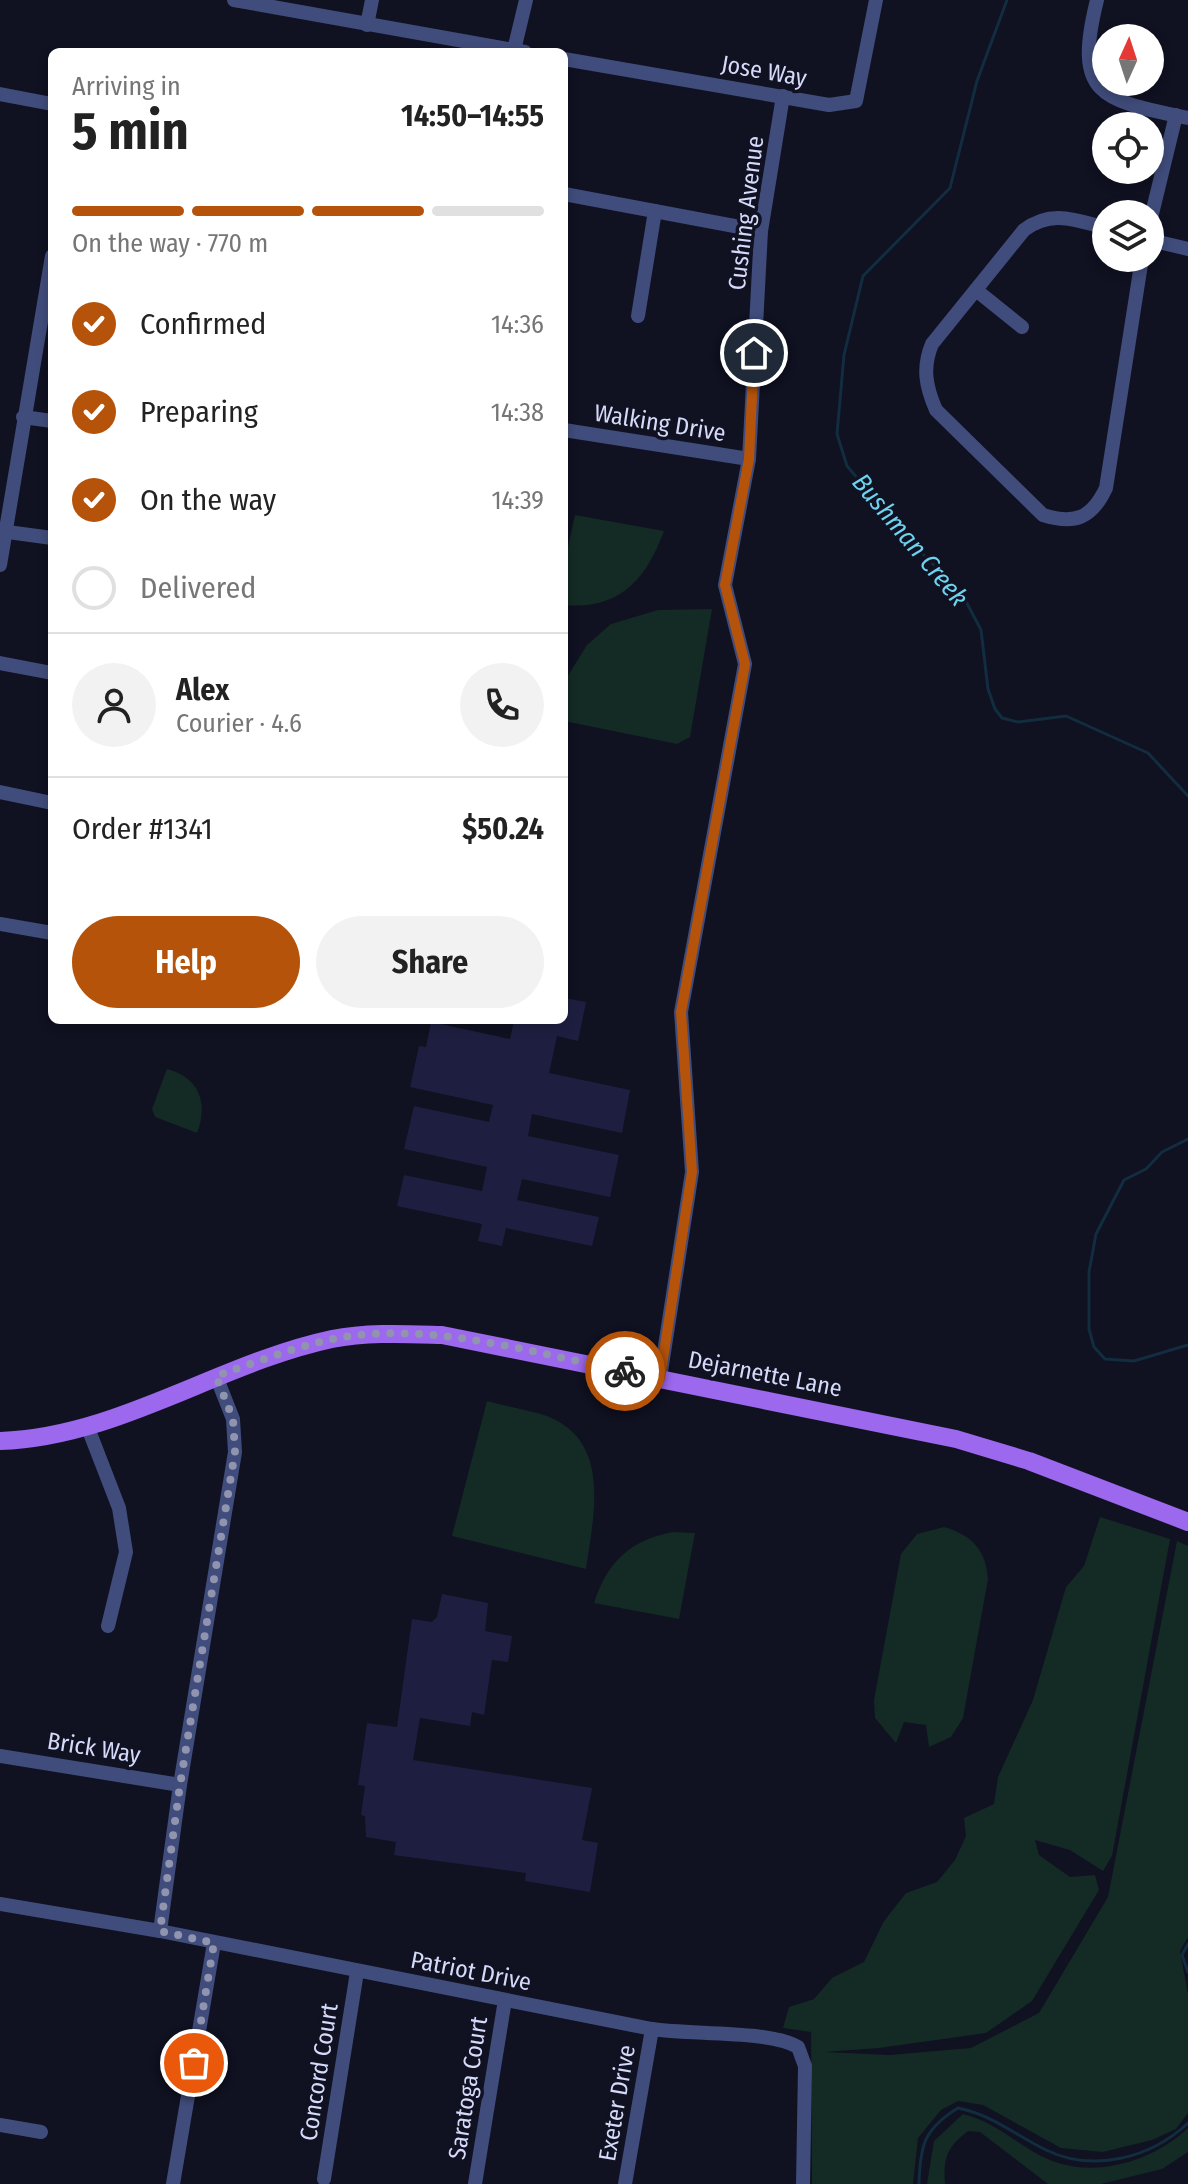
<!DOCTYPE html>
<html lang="en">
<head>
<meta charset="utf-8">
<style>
  body { margin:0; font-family:"Fira Sans Condensed",sans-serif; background:#f2f2f2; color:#222; height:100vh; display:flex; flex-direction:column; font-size:30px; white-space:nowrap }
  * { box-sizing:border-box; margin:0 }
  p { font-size:26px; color:#767676 }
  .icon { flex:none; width:44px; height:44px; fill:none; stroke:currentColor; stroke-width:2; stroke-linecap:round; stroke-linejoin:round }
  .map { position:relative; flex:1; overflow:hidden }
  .side { position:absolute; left:48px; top:48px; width:520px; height:976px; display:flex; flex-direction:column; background:#fff; border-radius:12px; box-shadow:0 4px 12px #0003 }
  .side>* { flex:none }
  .needle { width:52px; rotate:3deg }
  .fabs { position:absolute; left:1092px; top:24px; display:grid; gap:16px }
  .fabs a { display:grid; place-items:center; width:72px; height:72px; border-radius:50%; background:#fff; box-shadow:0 4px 12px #0003; font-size:40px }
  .pin { position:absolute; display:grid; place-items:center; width:68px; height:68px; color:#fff; margin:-34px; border:4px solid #fff; border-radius:50%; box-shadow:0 2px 8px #0007 }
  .courier { position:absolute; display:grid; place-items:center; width:80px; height:80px; margin:-40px; border:6px solid #b45309; border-radius:50%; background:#fff; color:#222; box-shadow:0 2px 10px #0007 }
  .overview em { font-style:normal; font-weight:700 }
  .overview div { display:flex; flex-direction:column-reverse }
  .overview { display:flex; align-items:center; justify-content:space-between; height:136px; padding:0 24px }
  h1 { font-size:52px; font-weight:700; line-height:60px }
  .bar { display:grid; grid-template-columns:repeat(4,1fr); gap:12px 8px; align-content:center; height:96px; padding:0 24px }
  .bar i { height:10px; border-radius:6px; background:#e0e0e0 }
  .bar .on { background:#b45309 }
  .bar p { grid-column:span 4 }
  .line { display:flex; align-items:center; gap:20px; padding:0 24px; border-top:2px solid #e0e0e0 }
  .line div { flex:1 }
  .round { display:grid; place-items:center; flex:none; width:84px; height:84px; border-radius:42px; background:#f2f2f2 }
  ol { padding:0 24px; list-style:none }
  li { display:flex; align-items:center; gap:24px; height:88px }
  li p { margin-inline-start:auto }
  li .icon { padding:8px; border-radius:50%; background:#b45309; color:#fff; stroke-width:4 }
  li:last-child { color:#767676 }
  li i { width:44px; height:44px; border:4px solid #e0e0e0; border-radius:50% }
  .cta { display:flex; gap:16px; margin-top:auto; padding:16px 24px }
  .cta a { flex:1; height:92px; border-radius:48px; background:#b45309; color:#fff; font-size:32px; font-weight:700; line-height:92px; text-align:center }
  .cta a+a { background:#f2f2f2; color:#222 }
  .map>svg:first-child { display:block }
  .green { fill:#142a24 }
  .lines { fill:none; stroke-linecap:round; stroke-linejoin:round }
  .stream { stroke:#112d3f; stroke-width:3 }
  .building { fill:#1e1f40 }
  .minor { stroke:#404c7b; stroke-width:14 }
  .major { stroke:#9b68ee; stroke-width:18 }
  .done { stroke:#9094ae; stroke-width:8; stroke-dasharray:0 14.4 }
  .route { stroke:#b45309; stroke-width:10 }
  .labels { text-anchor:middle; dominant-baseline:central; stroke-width:7; stroke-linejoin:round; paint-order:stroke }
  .street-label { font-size:24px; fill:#d5dafa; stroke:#101121 }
  .water-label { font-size:26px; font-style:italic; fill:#6ed3ef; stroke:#101121 }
</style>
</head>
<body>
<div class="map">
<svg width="1188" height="2184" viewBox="0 0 1188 2184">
  <rect width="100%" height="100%" fill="#101121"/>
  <g class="green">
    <path d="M575 515 664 531C646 580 619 610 564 605V565Z"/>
    <path d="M712 609 690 737 677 744 564 721V682L587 645 611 624 658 610Z"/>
    <path d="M167 1069C198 1077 209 1102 197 1133L155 1117 152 1109Z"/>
    <path d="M487 1401C505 1406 523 1409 541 1414 613 1437 594 1513 586 1569L452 1536Z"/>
    <path d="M1100 1517 1170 1539 1112 1856 1103 1871 1070 1850 1035 1840 1039 1855 1070 1877 1095 1875 1099 1890 1032 2001 986 2033 879 2048 825 2052 890 2055 971 2048 1039 2013 1108 1897 1177 1541 1188 1546V1937L1180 1951 1188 1994V2113L1176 2129 1152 2140 1103 2152 1061 2148 983 2105 958 2101 941 2110 918 2138 913 2184H812L811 2032 783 2028 789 2007 814 1999 832 1978 864 1962 884 1921 906 1893 937 1882 955 1860 966 1836 964 1818 994 1804 998 1777 1033 1700 1066 1587 1084 1566Z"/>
    <path d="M944 1527C972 1535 986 1550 988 1579L963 1718 951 1737 929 1747 926 1725 904 1722 896 1743 875 1718 874 1700 901 1554 917 1534Z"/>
    <path d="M673 1532 695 1533 679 1619 594 1603C607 1562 630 1540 673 1532Z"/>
    <path d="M963 2114C997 2122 1019 2147 1050 2160 1096 2179 1153 2161 1188 2128V2152L1162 2169 1101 2184H1048L980 2132 968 2131C947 2147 943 2158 945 2184H927L934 2141Z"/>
  </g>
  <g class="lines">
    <g class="stream">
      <path d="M1007 0 977 81 950 188 863 276 844 355 837 434 847 466 916 547 961 592 981 630 988 689 995 709 1002 718 1018 722 1066 716 1148 753 1188 796"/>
      <path d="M1188 1139 1162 1152 1146 1169 1124 1180 1096 1234 1089 1272V1329L1094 1347 1105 1359 1134 1361 1188 1345"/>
      <path d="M1188 1944 1182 1955 1188 1972"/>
      <path d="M919 2184C920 2145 924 2129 958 2108 995 2116 1013 2134 1046 2150 1093 2173 1151 2158 1188 2123"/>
    </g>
  </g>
  <g class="building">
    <path d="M564 998 586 1002 578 1041 557 1036 549 1073 630 1090 622 1133 532 1114 528 1136 619 1155 610 1197 522 1179 517 1200 599 1217 592 1246 506 1228 502 1246 478 1241 482 1224 397 1206 404 1175 482 1191 487 1167 404 1149 414 1106 489 1122 493 1105 410 1087 419 1046 426 1047 431 1022 510 1039 514 1020H564Z"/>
    <path d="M442 1594 488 1603 485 1631 512 1636 508 1662 492 1660 484 1715 472 1712 470 1726 420 1718 413 1760 592 1788 582 1840 598 1843 590 1892 525 1881 526 1873 394 1855 396 1842 366 1837 365 1816 361 1815 365 1786 358 1785 367 1723 397 1727 412 1619 432 1622 437 1617Z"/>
  </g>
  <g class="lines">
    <g class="minor">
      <path d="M234 0 525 52"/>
      <path d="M1097 0C1073 96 1101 100 1188 118"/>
      <path d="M367 25 372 0"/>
      <path d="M514 50 526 0"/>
      <path d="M564 59 829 105 856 101 876 0"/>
      <path d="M0 94 52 104"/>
      <path d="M564 194 761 231"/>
      <path d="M1150 222 1176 115"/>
      <path d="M1106 228C1076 220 1051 209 1024 230L932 344C922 368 926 387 936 410L1043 515C1075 525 1092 518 1106 488L1142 258"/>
      <path d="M1150 240 1188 249"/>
      <path d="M976 290 1022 327"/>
      <path d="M638 316 655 211"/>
      <path d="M23 417 52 421"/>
      <path d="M564 430 749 459"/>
      <path d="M0 531 52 538"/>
      <path d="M0 565 52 256"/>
      <path d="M0 663 52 673"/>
      <path d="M0 792 52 803"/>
      <path d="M0 924 52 933"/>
      <path d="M660 1378 692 1172 681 1012 745 664 725 585 749 459 761 231 783 96"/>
      <path d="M88 1428 119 1508 126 1552 108 1626"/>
      <path d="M0 1756 180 1785"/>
      <path d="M0 1904 160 1931 652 2029C690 2035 770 2030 798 2047L805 2066 803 2184"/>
      <path d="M160 1931 180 1785 235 1452 233 1419 216 1376"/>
      <path d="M0 2125 41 2132"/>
      <path d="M324 2179 357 1972"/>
      <path d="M173 2184 214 1943"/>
      <path d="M475 2184 505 2000"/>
      <path d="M625 2184 652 2029"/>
    </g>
    <path class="major" d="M0 1441C118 1437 219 1363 332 1339 368 1332 406 1334 442 1335L956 1439 1029 1461 1188 1522"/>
  </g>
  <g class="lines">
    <path class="done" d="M194 2063 214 1943 160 1931 180 1785 235 1452 233 1419 216 1376C254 1363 294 1347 333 1339 430 1320 531 1353 625 1371"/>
    <path class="route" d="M625 1371 660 1378 692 1172 681 1012 745 664 725 585 749 459 754 353"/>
  </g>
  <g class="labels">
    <g class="street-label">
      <text transform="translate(764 71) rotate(10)">Jose Way</text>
      <text transform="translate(746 213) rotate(-83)">Cushing Avenue</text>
      <text transform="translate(660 423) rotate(9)">Walking Drive</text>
      <text transform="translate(765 1374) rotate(11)">Dejarnette Lane</text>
      <text transform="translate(94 1748) rotate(9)">Brick Way</text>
      <text transform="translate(471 1971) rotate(11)">Patriot Drive</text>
      <text transform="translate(319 2072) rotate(-81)">Concord Court</text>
      <text transform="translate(468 2088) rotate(-81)">Saratoga Court</text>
      <text transform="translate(617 2103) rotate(-80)">Exeter Drive</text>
    </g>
    <g class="water-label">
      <text transform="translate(910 540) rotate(50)">Bushman Creek</text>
    </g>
  </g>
</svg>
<div class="fabs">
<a><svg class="needle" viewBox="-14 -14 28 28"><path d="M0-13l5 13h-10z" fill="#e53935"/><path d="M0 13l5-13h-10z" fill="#767676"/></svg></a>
<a><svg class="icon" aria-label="locate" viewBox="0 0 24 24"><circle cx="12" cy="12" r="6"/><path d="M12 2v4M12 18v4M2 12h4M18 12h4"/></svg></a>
<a><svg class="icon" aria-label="layers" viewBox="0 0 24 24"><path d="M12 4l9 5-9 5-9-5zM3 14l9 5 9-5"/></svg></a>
</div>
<div class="pin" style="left:194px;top:2063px;background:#ea580c"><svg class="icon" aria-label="bag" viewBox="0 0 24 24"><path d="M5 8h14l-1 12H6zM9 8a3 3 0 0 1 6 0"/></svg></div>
<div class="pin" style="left:754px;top:353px;background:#1f2937"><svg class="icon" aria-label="home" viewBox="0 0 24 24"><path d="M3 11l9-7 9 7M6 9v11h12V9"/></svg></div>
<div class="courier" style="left:625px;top:1371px"><svg class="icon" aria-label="bike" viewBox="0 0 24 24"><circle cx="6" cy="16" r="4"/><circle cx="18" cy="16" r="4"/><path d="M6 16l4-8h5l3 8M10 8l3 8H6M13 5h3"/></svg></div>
<section class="side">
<div class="overview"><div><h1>5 min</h1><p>Arriving in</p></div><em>14:50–14:55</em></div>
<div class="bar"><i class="on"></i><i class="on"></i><i class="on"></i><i></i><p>On the way · 770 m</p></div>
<ol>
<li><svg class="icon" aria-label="check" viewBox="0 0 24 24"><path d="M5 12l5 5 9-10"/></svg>Confirmed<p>14:36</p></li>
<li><svg class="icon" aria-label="check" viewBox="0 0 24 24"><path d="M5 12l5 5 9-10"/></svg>Preparing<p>14:38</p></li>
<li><svg class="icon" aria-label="check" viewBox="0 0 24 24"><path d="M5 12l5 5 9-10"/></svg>On the way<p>14:39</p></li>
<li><i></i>Delivered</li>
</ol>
<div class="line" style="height:144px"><a class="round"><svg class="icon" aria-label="person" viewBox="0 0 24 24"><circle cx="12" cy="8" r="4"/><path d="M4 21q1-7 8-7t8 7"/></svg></a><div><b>Alex</b><p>Courier · 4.6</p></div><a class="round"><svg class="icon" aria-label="phone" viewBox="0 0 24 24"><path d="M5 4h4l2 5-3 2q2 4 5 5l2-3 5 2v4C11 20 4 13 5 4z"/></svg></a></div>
<div class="line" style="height:104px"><div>Order #1341</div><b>$50.24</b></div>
<div class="cta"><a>Help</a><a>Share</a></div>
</section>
</div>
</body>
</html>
